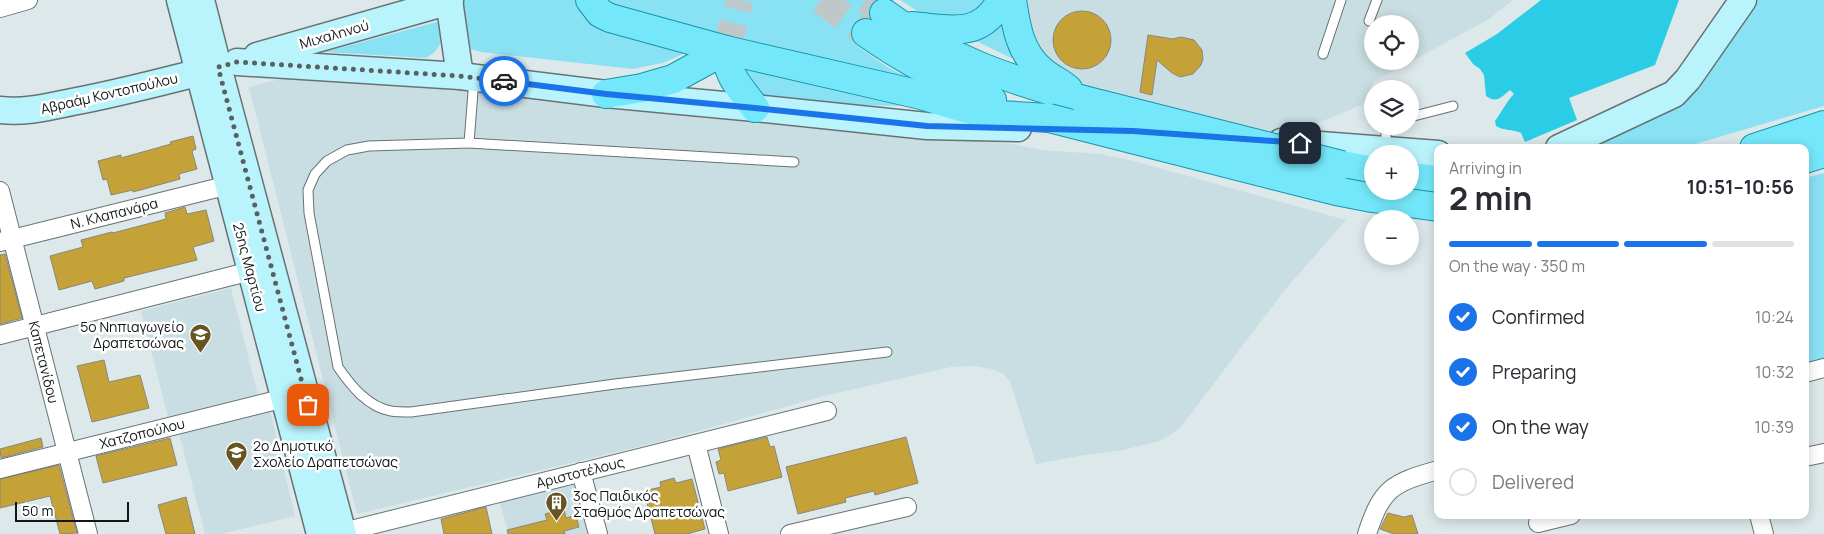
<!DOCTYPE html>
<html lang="en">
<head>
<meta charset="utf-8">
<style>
  body { margin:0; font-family:Manrope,sans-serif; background:#f7f7f7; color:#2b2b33; height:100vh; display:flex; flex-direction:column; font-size:19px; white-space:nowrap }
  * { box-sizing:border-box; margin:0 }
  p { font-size:16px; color:#7c7c81 }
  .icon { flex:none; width:28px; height:28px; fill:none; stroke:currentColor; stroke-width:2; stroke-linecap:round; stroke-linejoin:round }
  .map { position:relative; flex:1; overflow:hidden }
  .details { position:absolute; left:1434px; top:144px; width:375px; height:375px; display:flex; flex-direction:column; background:#fff; border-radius:10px; box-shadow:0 2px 12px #0003 }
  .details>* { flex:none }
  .buttons { position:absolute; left:1364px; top:15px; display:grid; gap:10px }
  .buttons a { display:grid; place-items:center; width:55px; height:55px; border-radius:50%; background:#fff; box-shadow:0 2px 12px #0003; font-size:25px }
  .scale { position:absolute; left:15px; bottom:12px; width:114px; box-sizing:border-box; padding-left:5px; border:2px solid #121617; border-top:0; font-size:14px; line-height:18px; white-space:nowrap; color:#121617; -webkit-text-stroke:4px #fff; paint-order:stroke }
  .pin { position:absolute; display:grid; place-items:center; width:42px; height:42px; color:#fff; margin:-21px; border-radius:10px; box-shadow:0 2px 8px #0006 }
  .courier { position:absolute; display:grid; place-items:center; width:50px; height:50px; margin:-25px; border:4px solid #1a73e8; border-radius:50%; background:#fff; color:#222; box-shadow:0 1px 6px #0007 }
  .summary em { font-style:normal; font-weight:700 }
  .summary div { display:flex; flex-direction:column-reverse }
  .summary { display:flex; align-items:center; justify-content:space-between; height:85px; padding:0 15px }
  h1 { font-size:32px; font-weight:700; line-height:38px }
  .bar { display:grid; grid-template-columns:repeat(4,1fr); gap:8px 5px; align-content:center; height:60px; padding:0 15px }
  .bar i { height:6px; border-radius:4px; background:#e1e1e2 }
  .bar .on { background:#1a73e8 }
  .bar p { grid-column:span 4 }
  ol { padding:0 15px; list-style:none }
  li { display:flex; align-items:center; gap:15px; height:55px }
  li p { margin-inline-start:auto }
  li .icon { padding:5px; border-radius:50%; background:#1a73e8; color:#fff; stroke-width:4 }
  li:last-child { color:#7c7c81 }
  li i { width:28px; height:28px; border:2px solid #e1e1e2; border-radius:50% }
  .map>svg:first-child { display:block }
  .built { fill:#c9dee2; fill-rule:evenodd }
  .green { fill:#89e2f4 }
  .water { fill:#2bcce6 }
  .building { fill:#c4a237; stroke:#89877e }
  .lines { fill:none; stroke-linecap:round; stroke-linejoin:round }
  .primary-tunnel { stroke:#bec8ca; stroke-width:28; stroke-dasharray:28 14; stroke-linecap:butt }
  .lane-casing { stroke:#687274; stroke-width:11 }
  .street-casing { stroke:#687274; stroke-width:20 }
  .secondary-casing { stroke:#687274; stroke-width:29 }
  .primary-casing { stroke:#1595a8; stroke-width:30 }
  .lane { stroke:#fff; stroke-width:9 }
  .street { stroke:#fff; stroke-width:18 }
  .secondary { stroke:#b9f4fc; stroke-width:26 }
  .primary { stroke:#74e8fa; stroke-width:28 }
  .primary-bridge-casing { stroke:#1595a8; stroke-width:30; stroke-linecap:butt }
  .primary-bridge { stroke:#74e8fa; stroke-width:28 }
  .done { stroke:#596061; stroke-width:5; stroke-dasharray:0 9 }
  .route { stroke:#1a73e8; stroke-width:6 }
  .labels { text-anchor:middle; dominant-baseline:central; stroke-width:5; stroke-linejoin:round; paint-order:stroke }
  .street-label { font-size:14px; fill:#121617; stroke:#fff }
  .poi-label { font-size:14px; fill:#121617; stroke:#fff; text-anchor:start }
</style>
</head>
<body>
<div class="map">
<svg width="1824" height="534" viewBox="0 0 1824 534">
  <rect width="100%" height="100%" fill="#dce8ea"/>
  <g class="built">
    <path d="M1023 0H1513L1489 19 1373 82 1364 104 1301 130 1281 133 1262 132 1225 123 1081 84 1057 73 1031 46ZM1372 24H1410V61H1372Z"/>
    <path d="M284 78 473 91 887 130 1012 144 1042 150 1100 154 1134 161 1346 220 1284 291 1181 427 1172 434 1159 441 1123 450 1084 455 1036 464 1010 381 1003 374 992 369 974 366 951 367 824 396 658 442 357 514 249 87Z"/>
    <path d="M231 288 258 395 168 417 141 311Z"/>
    <path d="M269 406 295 516 222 534H205L178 429Z"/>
    <path d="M578 480 592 534H509L499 500Z"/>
  </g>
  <g class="green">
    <path d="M463 0H583L690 51 663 63 633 69 481 52 471 49Z"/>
    <path d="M595 0H894L856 45 889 68 923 86 627 18Z"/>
    <path d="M900 0H989L974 18 933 21Z"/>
    <path d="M1758 0H1824V106L1685 147 1589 148 1741 26Z"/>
    <path d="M1005 17 1029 64 1009 57 962 34Z"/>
    <path d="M440 21C443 38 443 48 426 58L325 52Z"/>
    <path d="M738 64 916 106 842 105 754 94Z"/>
    <path d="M1824 173V359L1805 364V178Z"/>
  </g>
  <path class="water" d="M1541 0H1679L1655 65 1569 98 1577 120 1525 142 1521 133C1512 129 1504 131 1496 126L1495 121C1502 112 1506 102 1514 94L1510 90C1501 97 1497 104 1486 96L1484 75 1480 69 1473 64 1465 53 1497 34Z"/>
  <g class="building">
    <circle cx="1082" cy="40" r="29"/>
    <path d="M1148 35 1173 39 1181 37 1194 40 1202 50 1203 59 1201 65 1193 74 1180 77 1172 73 1157 60 1152 95 1140 92Z"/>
    <path d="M193 136 196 149 192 151 197 169 179 174 180 179 133 192V190L111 195 107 179 103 180 98 161 121 155V158L171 144 170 142Z"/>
    <path d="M185 207 187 214 206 210 214 241 193 247 197 260 124 278V281L95 289 92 281 59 290 50 256 83 247 81 240 112 232 113 233 166 219 165 213Z"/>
    <path d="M5 254 22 318 0 324V255Z"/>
    <path d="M104 360 109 382 140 375 149 408 92 422 77 366Z"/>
    <path d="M767 437 770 447 774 446 782 477 728 491 724 473 719 474 716 462 721 460 718 449Z"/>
    <path d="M906 437 918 483 875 495 874 491 845 498 846 502 798 514 786 467Z"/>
    <path d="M41 438 43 447 1 458 0 449Z"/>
    <path d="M170 438 177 465 103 483 96 456Z"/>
    <path d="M59 465 77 533 60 534 50 496 0 508V479Z"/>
    <path d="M674 478 676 483 692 479 705 529 687 534H655L644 491 661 487 660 482Z"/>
    <path d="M186 497 195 534H166L158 505Z"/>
    <path d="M486 507 492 534H444L441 519Z"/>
    <path d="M564 509 566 518 576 515 579 527 564 531 565 534H508L507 530 547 520 545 514Z"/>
    <path d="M1388 513 1404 517 1412 515 1418 534H1394L1380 529Z"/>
  </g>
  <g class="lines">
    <g class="primary-tunnel">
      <path d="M821 0 866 33"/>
      <path d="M866 0 884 13"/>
      <path d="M726 50 740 0"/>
    </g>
    <defs>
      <g id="lane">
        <path d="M1369 21 1377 0"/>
        <path d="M1323 54 1341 0"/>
        <path d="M474 79 469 143 794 162"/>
        <path d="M1410 117 1453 106"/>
        <path d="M469 143 369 146 347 150 327 161 315 174 308 190 309 213 338 367C351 386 368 407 391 411 397 412 405 412 411 412L615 384 887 352"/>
        <path d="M1386 148V133L1388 126"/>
      </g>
      <g id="street">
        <path d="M0 8 28 0"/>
        <path d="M0 191 88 534"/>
        <path d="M0 242 229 185"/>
        <path d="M0 335 251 271"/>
        <path d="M1805 373 1824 368"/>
        <path d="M696 444 719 534"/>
        <path d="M1805 457 1824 453"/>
        <path d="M0 469 285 398"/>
        <path d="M581 472 598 534"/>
        <path d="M1759 515 1764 534"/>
        <path d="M1538 523 1571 515"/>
        <path d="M343 532 827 411"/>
        <path d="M790 534 907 507"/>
        <path d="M1367 534C1382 488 1392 483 1438 470"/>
      </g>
      <g id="secondary">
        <path d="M180 0 320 534"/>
        <path d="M201 0 218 67 343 534"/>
        <path d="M449 0 460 76"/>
        <path d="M257 56 450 1"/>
        <path d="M237 62 460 76 606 94 755 108 927 126 1018 128"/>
        <path d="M0 110C24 113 48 107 72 102 121 93 168 80 217 68"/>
        <path d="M1281 142 1438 154"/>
        <path d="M1559 148 1674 94 1688 79 1743 0"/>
      </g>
      <g id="primary">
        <path d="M590 0 600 13 610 18 726 50 921 95 984 114 1049 118"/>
        <path d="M1012 0C1016 27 1020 53 1042 71 1050 78 1060 82 1068 89"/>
        <path d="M884 13C945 58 1012 81 1084 100"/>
        <path d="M912 26C948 29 981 40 1001 0"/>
        <path d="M866 33C906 61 947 83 992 100"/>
        <path d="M606 94 642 88 673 79 726 50C727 77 740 87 755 108"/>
        <path d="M1754 148 1824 125"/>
        <path d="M1805 159 1824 153"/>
        <path d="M1342 165 1372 171"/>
        <path d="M1410 177 1438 180"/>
      </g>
    </defs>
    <use href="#lane" class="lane-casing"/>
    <use href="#street" class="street-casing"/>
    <use href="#secondary" class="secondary-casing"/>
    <use href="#primary" class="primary-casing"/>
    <use href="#lane" class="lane"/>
    <use href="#street" class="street"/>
    <use href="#secondary" class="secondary"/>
    <use href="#primary" class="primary"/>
    <defs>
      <g id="primary-bridge">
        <path d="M1084 100 1342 165"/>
        <path d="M1049 118 1336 191 1372 198 1438 207"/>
      </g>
    </defs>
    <use href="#primary-bridge" class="primary-bridge-casing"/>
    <use href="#primary-bridge" class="primary-bridge"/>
  </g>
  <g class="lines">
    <path class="done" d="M308 405 218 67 237 62 460 76 504 81"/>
    <path class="route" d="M504 81 606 94 755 108 927 126 1133 131 1300 143"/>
  </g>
  <defs>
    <symbol id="school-pin" viewBox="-11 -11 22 30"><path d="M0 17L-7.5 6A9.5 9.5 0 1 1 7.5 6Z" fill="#652" stroke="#fff"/><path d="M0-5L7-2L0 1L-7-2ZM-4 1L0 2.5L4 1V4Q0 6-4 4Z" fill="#fff"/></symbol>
    <symbol id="building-pin" viewBox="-11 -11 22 30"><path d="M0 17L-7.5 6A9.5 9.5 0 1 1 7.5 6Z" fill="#652" stroke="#fff"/><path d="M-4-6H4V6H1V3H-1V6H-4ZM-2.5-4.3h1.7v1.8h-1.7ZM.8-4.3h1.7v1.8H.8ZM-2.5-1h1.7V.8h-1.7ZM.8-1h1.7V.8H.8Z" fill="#fff"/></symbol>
  </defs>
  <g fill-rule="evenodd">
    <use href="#school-pin" x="188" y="322" width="25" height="34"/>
    <use href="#school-pin" x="224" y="440" width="25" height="34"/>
    <use href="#building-pin" x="544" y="490" width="25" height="34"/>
  </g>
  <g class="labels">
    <g class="street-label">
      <text transform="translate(334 34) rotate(-16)">Μιχαληνού</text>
      <text transform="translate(109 93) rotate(-13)">Αβραάμ Κοντοπούλου</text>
      <text transform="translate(114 213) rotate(-14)">Ν. Κλαπανάρα</text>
      <text transform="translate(250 267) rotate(75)">25ης Μαρτίου</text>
      <text transform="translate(44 362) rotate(76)">Καπετανίδου</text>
      <text transform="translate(142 433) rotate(-14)">Χατζοπούλου</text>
      <text transform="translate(580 472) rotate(-14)">Αριστοτέλους</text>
    </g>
    <g class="poi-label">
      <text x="184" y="326" text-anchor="end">5ο Νηπιαγωγείο<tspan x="184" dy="16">Δραπετσώνας</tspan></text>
      <text x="253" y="445">2ο Δημοτικό<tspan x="253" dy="16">Σχολείο Δραπετσώνας</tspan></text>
      <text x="573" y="495">3ος Παιδικός<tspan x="573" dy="16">Σταθμός Δραπετσώνας</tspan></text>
    </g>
  </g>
</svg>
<div class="buttons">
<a><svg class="icon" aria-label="locate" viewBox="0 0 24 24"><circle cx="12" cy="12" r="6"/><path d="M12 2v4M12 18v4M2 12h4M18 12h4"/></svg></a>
<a><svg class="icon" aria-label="layers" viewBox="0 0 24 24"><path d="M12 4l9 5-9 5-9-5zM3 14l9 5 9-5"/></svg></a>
<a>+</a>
<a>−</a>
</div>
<div class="scale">50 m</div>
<div class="pin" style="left:308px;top:405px;background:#ea580c"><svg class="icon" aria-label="bag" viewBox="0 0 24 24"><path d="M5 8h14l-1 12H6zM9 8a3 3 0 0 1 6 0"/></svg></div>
<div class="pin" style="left:1300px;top:143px;background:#1f2937"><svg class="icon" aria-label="home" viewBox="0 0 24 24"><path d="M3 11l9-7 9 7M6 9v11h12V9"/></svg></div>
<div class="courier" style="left:504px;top:81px"><svg class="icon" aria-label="car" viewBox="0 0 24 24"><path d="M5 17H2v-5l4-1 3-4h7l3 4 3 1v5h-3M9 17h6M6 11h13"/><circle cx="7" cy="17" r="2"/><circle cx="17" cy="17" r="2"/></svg></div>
<section class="details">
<div class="summary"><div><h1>2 min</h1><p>Arriving in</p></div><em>10:51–10:56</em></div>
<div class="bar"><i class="on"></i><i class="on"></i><i class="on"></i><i></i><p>On the way · 350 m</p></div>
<ol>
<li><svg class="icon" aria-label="check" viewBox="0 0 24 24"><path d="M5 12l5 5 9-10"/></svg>Confirmed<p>10:24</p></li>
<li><svg class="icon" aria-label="check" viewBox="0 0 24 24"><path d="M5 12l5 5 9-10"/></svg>Preparing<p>10:32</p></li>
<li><svg class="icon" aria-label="check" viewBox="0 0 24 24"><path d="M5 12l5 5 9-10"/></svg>On the way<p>10:39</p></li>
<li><i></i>Delivered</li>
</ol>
</section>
</div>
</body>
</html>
